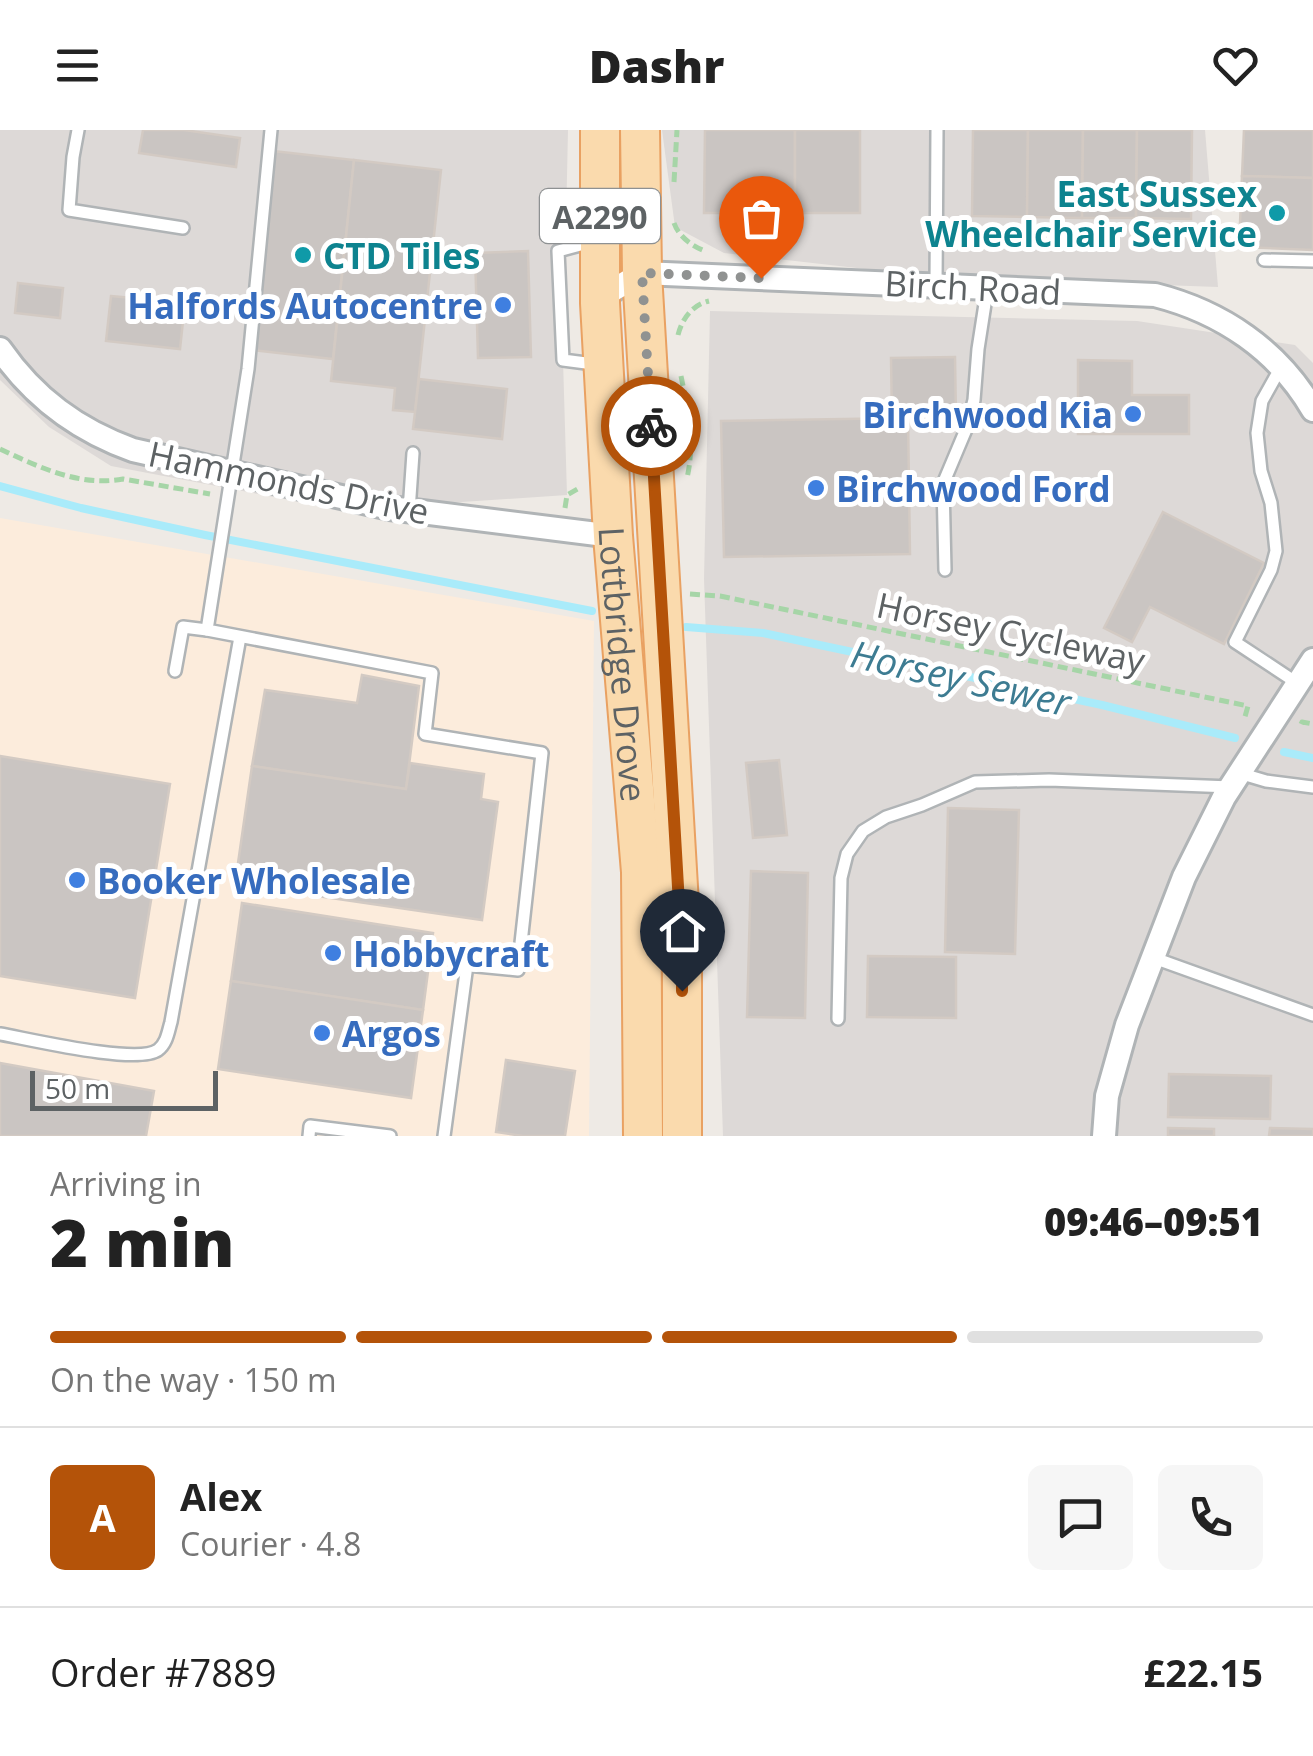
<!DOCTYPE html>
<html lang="en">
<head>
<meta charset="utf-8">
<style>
  body { margin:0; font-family:"Open Sans",sans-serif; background:#f6f6f6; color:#222; height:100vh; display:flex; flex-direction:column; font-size:38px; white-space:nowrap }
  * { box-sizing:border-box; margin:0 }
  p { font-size:32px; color:#767676 }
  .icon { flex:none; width:55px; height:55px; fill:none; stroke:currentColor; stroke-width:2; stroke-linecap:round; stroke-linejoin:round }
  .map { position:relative; height:1006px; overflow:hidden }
  .sheet { display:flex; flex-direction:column; background:#fff; flex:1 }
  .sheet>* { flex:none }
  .scale { position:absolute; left:30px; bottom:25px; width:188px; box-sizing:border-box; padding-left:10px; border:5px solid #5d6264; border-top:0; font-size:28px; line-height:35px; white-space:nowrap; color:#5d6264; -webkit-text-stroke:8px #fff; paint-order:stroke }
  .pin { position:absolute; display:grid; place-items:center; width:85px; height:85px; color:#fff; margin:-102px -42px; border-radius:50% 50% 50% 0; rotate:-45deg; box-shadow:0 0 10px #0007 }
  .pin .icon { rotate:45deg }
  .courier { position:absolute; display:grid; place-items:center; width:100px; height:100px; margin:-50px; border:8px solid #b45309; border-radius:50%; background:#fff; color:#222; box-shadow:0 2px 12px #0007 }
  .summary em { font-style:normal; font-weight:800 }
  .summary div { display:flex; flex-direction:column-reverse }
  .summary { display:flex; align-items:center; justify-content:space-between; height:170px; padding:0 50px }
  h1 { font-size:65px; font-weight:800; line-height:75px }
  .bar { display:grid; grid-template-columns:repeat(4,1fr); gap:15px 10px; align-content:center; height:120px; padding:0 50px }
  .bar i { height:12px; border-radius:8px; background:#e0e0e0 }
  .bar .selected { background:#b45309 }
  .bar p { grid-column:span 4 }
  .line { display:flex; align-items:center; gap:25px; padding:0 50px; border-top:2px solid #e0e0e0 }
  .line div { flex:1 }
  .round { display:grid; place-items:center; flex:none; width:105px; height:105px; border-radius:15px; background:#f6f6f6 }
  header { display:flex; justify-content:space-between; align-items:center; height:130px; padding:0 50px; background:#fff; font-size:45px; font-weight:800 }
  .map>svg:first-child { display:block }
  .commercial { fill:#fcecdc }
  .industrial { fill:#ddd9d7 }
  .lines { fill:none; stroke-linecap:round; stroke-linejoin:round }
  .stream { stroke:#a9ebfa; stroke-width:8 }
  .building { fill:#cac5c2; stroke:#d3cac3; stroke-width:2.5 }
  .service-casing { stroke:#b0b4b6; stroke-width:16 }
  .minor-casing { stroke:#b0b4b6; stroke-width:28 }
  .primary-casing { stroke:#e9a162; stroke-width:42 }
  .path { stroke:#a6d5a7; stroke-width:5; stroke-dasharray:10 5; stroke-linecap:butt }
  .service { stroke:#fff; stroke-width:11 }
  .minor { stroke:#fff; stroke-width:22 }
  .primary { stroke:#fadaad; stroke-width:38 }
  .done { stroke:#909291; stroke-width:10; stroke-dasharray:0 18 }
  .route { stroke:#b45309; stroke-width:12 }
  .culture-dot { fill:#0f9aa8; stroke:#fff; stroke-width:4 }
  .shop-dot { fill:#3f7fe0; stroke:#fff; stroke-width:4 }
  .labels { text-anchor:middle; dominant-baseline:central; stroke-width:10; stroke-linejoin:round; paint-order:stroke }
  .shield { fill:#fff; stroke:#8e9192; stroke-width:2.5 }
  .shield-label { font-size:32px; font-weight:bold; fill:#5d6264 }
  .culture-label { font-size:35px; font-weight:bold; fill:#0d838f; stroke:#fff; text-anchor:end }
  .street-label { font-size:35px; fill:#5d6264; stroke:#fff }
  .shop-label { font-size:35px; font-weight:bold; fill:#366cbe; stroke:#fff; text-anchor:start }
  .water-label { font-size:38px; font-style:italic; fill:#3d7c92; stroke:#fff }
</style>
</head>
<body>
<header><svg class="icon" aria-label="menu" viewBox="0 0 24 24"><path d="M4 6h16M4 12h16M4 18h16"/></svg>Dashr<svg class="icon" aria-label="heart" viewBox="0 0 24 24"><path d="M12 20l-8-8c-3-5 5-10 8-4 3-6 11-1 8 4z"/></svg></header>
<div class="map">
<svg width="1313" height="1006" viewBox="0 0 1313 1006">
  <rect width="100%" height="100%" fill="#eeeae5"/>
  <path class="commercial" d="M0 388 594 491 589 1006H0Z"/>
  <g class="industrial">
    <path d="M0 0H568L563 230 567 365 342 380 111 336 49 297 0 250Z"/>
    <path d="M662 0H1205L1218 157 936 147 724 123 675 97Z"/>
    <path d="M710 181 1137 191 1295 215 1313 233V1006H723L704 449Z"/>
  </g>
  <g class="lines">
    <g class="stream">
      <path d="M0 356 81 378 205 405 592 481"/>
      <path d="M686 497 763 503 1102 575 1235 608"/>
      <path d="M1284 622 1313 628"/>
    </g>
  </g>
  <g class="building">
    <path d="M143 0H184L240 8 236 37 139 23Z"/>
    <path d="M705 0H795V83H704Z"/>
    <rect x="795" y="0" width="65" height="83"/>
    <path d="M973 0H1028L1027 87 972 86Z"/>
    <path d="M1028 0H1083L1082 88 1027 87Z"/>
    <path d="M1083 0H1137L1136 88H1082Z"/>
    <path d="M1137 0H1192L1191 89 1136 88Z"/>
    <path d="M1244 0H1313V48L1242 46Z"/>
    <path d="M273 21 354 30 333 229 251 220Z"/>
    <path d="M354 30 441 40 415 282 393 280 395 258 331 251Z"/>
    <path d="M1242 46 1313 48V120L1239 117Z"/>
    <path d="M528 121 531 227 478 228 475 123Z"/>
    <path d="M18 153 63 158 60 188 15 183Z"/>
    <path d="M111 166 185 173 180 219 106 211Z"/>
    <path d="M955 227 956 288 892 289 891 228Z"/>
    <path d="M1078 230 1132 231V265H1189V304H1078Z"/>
    <path d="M419 249 507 259 502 309 413 299Z"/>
    <path d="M908 288 910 424 724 427 721 291Z"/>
    <path d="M1163 382 1264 433 1224 514 1150 477 1132 512 1104 498Z"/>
    <path d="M362 545 419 556 406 659 252 636 265 560 357 573Z"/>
    <path d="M0 626 170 654 135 868 0 846Z"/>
    <path d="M779 630 787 705 753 708 746 633Z"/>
    <path d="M410 633 484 644 481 669 498 672 482 790 235 754 252 636 406 659Z"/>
    <path d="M948 678 1019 680 1015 824 945 822Z"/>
    <path d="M751 741 808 743 805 888 747 887Z"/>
    <path d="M242 773 433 803 423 880 231 851Z"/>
    <path d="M868 826 956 827V888L867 887Z"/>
    <path d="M231 851 423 880 411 968 218 939Z"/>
    <path d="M506 930 575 941 565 1006H523L496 1002Z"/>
    <path d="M0 933 154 961 146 1006H0Z"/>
    <path d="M1169 944 1271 946 1270 989 1168 987Z"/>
    <path d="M1168 998 1214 999V1006H1168Z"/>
    <path d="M1270 998 1313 999V1006H1269Z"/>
  </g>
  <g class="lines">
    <defs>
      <g id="service">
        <path d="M78 0 73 27 69 80 183 98"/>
        <path d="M271 0 248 239 207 500 432 543 425 604 542 623 518 840 467 835 444 1006"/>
        <path d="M592 107 584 114 558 121 563 230 586 233 596 238"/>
        <path d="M1264 130 1313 131"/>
        <path d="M936 155 937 0"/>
        <path d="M1281 237 1262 271 1257 303 1261 341 1271 373 1276 421 1271 440 1235 512 1297 553"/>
        <path d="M409 381 413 323"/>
        <path d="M945 440 943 354 967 297 974 270 978 219 985 174 984 158"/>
        <path d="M175 541 183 497 207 500"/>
        <path d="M1239 643 1266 651 1313 657"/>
        <path d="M1154 828 1313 885"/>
        <path d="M838 889 841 748 847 724 863 701 886 687 922 675 975 652 1049 650 1231 657"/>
        <path d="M0 904C29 909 137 935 158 920 167 913 168 902 171 892L240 507"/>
        <path d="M309 1006 310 996 390 1006"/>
      </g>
      <g id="minor">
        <path d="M600 173 613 160 642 143 1155 165C1222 182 1278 220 1313 280"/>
        <path d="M0 219C34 268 77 300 133 320L390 378 613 406"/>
        <path d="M1104 1006 1107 966 1127 895 1184 747 1224 667 1313 530"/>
      </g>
      <g id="primary">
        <path id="s1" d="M600 0V173L613 406 641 742 643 1006"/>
        <path d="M640 0 642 143 682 825V1006"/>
      </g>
    </defs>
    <use href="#service" class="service-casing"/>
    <use href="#minor" class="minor-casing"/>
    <use href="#primary" class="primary-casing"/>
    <g class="path">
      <path d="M674 52 677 0"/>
      <path d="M674 93C679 107 692 116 705 121"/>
      <path d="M678 205C682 189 692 175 709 171"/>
      <path d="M681 246C688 280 695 314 687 348"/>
      <path d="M0 319C39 337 79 357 123 349L210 364"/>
      <path d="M565 378 567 365 581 357"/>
      <path d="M690 464 720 466 1248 576 1244 590"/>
      <path d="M1301 594 1302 592 1313 594"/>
    </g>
    <use href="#service" class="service"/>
    <use href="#minor" class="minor"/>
    <use href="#primary" class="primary"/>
  </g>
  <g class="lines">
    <path class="done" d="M651 296 642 143 761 148"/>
    <path class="route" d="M651 296 682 825V861"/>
  </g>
  <g class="culture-dot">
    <circle cx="1277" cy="83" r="10"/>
    <circle cx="303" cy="125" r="10"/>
  </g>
  <g class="shop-dot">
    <circle cx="503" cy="175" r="10"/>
    <circle cx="1133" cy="284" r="10"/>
    <circle cx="816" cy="358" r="10"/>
    <circle cx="77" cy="750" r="10"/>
    <circle cx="333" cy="823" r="10"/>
    <circle cx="322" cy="903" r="10"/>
  </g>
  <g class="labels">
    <rect class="shield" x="540" y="59" width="120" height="54" rx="8"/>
    <g class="shield-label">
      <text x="600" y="86">A2290</text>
    </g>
    <g class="culture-label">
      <text x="1257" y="63">East Sussex<tspan x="1257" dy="40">Wheelchair Service</tspan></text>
      <text x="323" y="125" text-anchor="start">CTD Tiles</text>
    </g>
    <g class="street-label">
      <text transform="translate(973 157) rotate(3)">Birch Road</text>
      <text transform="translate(289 352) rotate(12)">Hammonds Drive</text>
      <text transform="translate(1011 502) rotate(12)">Horsey Cycleway</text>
      <text stroke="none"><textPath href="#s1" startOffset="535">Lottbridge Drove</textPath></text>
    </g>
    <g class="shop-label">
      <text x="483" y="175" text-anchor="end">Halfords Autocentre</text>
      <text x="1113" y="284" text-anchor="end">Birchwood Kia</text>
      <text x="836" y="358">Birchwood Ford</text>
      <text x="97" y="750">Booker Wholesale</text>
      <text x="353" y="823">Hobbycraft</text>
      <text x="342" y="903">Argos</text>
    </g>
    <g class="water-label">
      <text transform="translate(961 547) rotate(13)">Horsey Sewer</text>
    </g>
  </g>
</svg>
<div class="scale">50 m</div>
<div class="pin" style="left:761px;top:148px;background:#ea580c"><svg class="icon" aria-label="bag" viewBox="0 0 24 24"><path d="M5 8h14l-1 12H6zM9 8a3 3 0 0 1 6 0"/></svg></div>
<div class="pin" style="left:682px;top:861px;background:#1f2937"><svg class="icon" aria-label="home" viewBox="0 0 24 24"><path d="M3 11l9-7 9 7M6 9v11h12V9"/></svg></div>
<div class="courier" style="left:651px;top:296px"><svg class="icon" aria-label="bike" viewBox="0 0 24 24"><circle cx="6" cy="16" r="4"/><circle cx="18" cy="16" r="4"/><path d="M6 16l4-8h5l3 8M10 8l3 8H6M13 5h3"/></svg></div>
</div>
<section class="sheet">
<div class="summary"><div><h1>2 min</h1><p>Arriving in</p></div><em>09:46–09:51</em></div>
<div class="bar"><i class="selected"></i><i class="selected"></i><i class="selected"></i><i></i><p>On the way · 150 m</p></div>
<div class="line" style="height:180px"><b class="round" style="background:#b45309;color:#fff">A</b><div><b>Alex</b><p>Courier · 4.8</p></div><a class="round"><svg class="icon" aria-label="chat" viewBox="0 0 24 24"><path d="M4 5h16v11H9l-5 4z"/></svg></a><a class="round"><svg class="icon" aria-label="phone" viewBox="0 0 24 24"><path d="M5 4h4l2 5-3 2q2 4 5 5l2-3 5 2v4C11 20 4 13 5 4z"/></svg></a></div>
<div class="line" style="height:130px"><div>Order #7889</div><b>£22.15</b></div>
</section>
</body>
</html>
